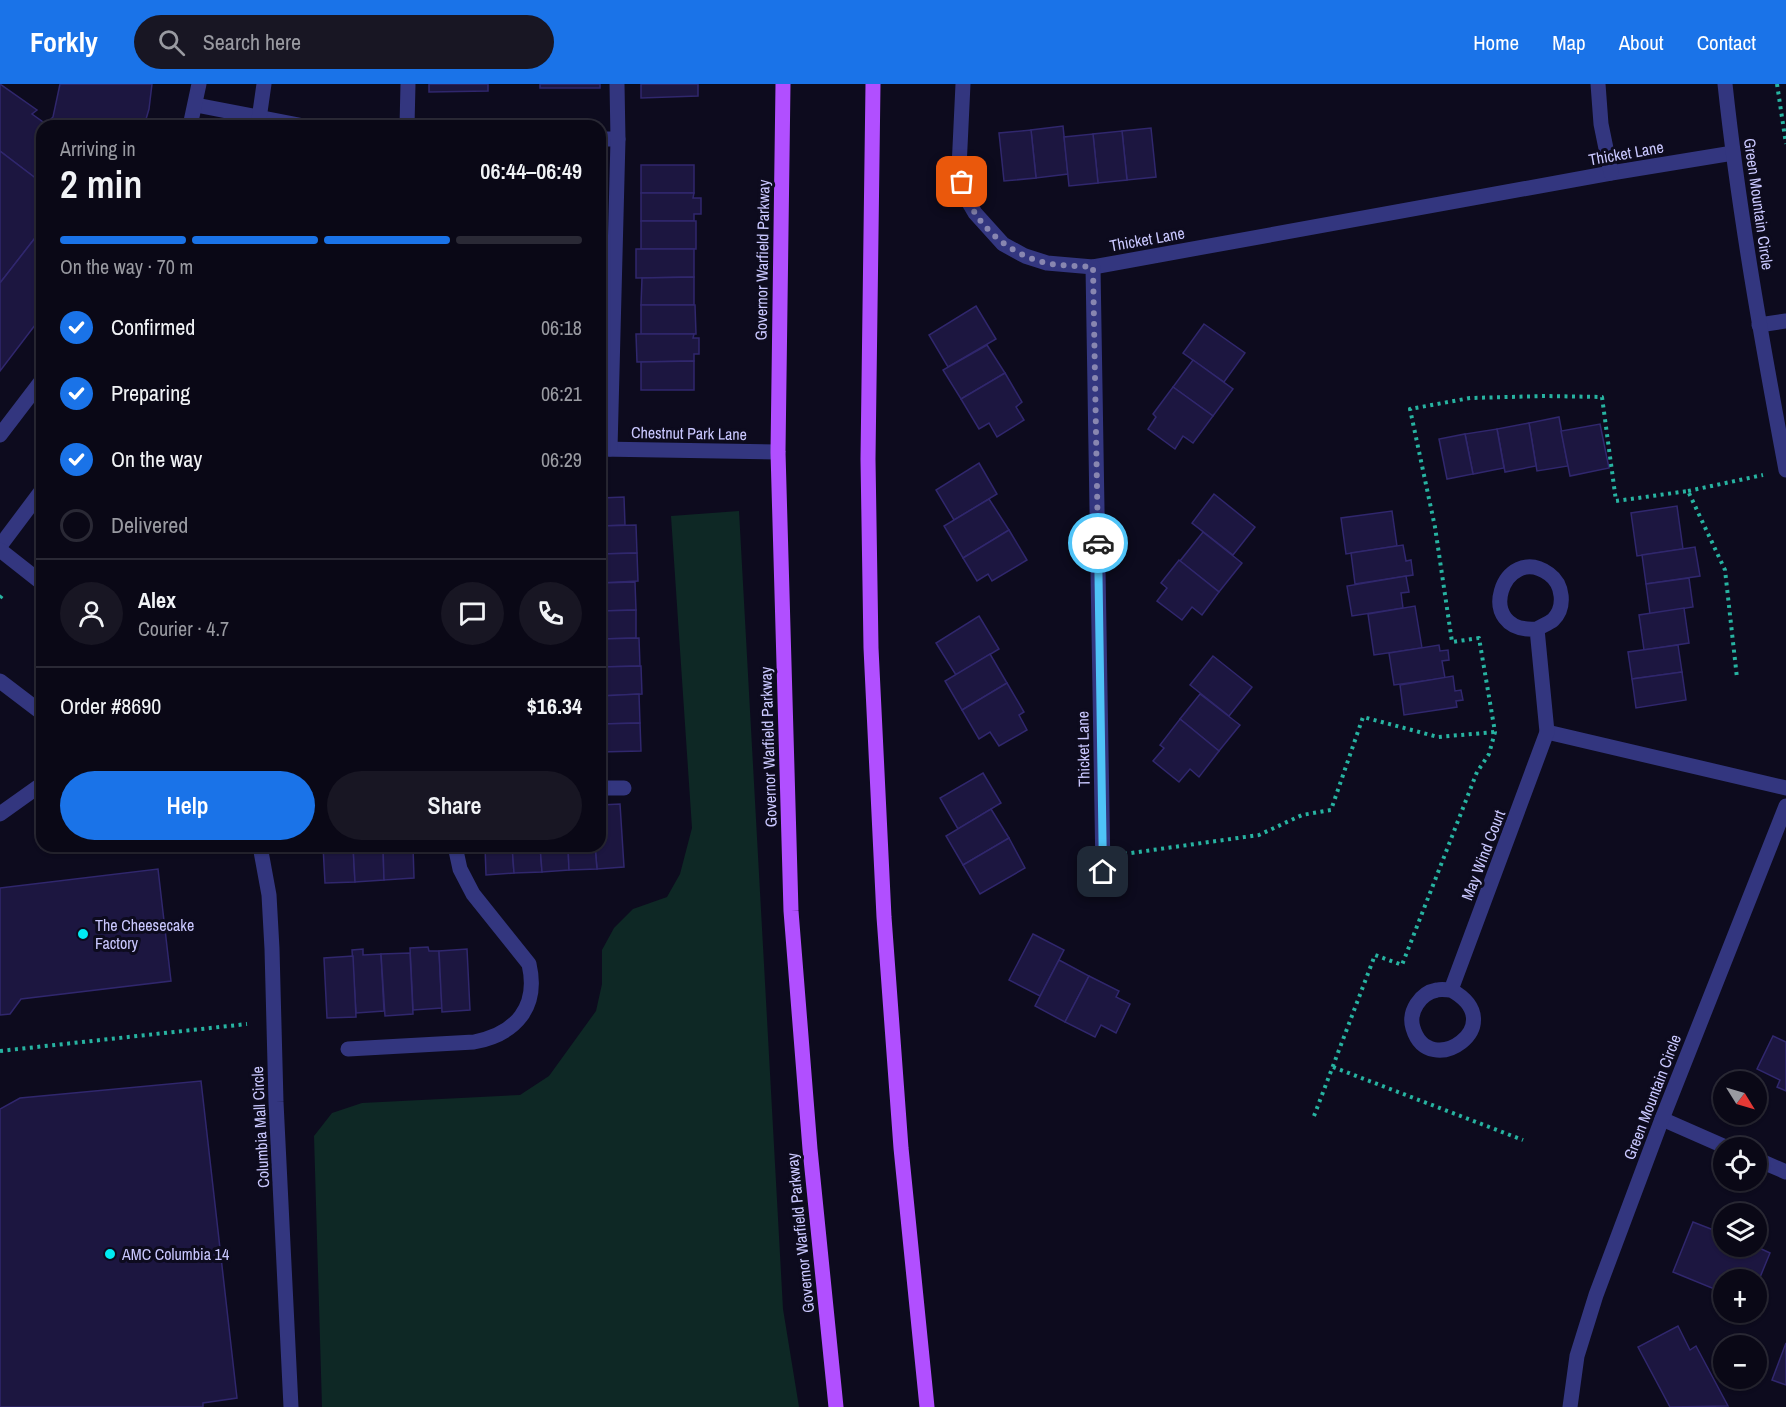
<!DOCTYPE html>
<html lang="en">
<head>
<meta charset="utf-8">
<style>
  body { margin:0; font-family:"Archivo Narrow",sans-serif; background:#181623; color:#f1f3f6; height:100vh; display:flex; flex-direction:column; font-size:22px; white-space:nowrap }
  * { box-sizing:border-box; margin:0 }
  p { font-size:20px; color:#999aa1 }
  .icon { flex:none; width:33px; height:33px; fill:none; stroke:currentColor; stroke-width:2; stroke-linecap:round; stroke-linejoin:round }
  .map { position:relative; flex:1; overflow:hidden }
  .drawer { position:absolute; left:36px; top:36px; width:570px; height:732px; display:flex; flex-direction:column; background:#0a0816; border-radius:18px; box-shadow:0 2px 4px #0004,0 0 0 2px #2a2935 }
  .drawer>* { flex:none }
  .needle { width:39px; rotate:127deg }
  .tools { position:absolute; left:1713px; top:987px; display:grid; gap:12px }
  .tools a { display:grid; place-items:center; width:54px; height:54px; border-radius:50%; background:#0a0816; box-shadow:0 2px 4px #0004,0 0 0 2px #2a2935; font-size:30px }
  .pin { position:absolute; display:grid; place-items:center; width:51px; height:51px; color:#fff; margin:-26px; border-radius:12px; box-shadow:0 3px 9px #0006 }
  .courier { position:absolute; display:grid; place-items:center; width:60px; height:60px; margin:-30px; border:4px solid #4fc3f7; border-radius:50%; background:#fff; color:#222; box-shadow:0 2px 8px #0007 }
  .head em { font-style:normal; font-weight:600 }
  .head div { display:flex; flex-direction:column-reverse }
  .head { display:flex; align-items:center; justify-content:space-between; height:102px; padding:0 24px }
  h1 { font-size:39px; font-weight:600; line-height:45px }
  .bar { display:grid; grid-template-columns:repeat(4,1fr); gap:9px 6px; align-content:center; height:72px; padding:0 24px }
  .bar i { height:8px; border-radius:4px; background:#2a2935 }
  .bar .active { background:#1a73e8 }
  .bar p { grid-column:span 4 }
  .line { display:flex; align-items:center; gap:15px; padding:0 24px; border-top:2px solid #2a2935 }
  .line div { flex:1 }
  .round { display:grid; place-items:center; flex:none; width:63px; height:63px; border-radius:32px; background:#181623 }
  ol { padding:0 24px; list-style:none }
  li { display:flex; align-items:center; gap:18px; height:66px }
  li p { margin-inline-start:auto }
  li .icon { padding:6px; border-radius:50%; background:#1a73e8; color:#fff; stroke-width:4 }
  li:last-child { color:#999aa1 }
  li i { width:33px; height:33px; border:3px solid #2a2935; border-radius:50% }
  .action { display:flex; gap:12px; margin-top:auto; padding:12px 24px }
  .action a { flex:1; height:69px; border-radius:36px; background:#1a73e8; color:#fff; font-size:24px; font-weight:600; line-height:69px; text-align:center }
  .action a+a { background:#181623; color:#f1f3f6 }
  header { display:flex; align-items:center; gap:36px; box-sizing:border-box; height:84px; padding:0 30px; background:#1a73e8; color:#fff }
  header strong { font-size:28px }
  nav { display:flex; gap:33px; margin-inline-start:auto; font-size:21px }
  .search { width:420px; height:54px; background:#181623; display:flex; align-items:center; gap:15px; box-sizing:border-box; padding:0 21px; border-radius:33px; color:#999aa1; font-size:22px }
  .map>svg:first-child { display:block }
  .green { fill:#0e2825 }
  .building { fill:#1c1640; stroke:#30276d; stroke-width:1.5 }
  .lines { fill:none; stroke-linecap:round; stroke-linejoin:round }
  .path { stroke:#27b3a1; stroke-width:4; stroke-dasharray:3 4.5; stroke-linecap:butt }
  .lane { stroke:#33367f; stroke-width:15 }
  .street { stroke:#33367f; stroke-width:15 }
  .primary { stroke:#b14fff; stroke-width:15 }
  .done { stroke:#8886b0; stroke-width:6; stroke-dasharray:0 10.8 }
  .route { stroke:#4fc3f7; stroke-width:8 }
  .poi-dot { fill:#00ebf3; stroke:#0d0b1e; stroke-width:2 }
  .labels { text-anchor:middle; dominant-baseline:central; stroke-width:6; stroke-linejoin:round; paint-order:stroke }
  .street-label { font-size:16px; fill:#cac8ff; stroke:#0d0b1e }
  .poi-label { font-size:16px; fill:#cac8ff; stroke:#0d0b1e; text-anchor:start }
</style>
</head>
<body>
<header>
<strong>Forkly</strong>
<div class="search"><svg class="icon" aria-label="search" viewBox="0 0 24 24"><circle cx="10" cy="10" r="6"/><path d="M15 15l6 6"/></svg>Search here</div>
<nav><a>Home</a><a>Map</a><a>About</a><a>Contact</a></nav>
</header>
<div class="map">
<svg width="1786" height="1323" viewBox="0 0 1786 1323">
  <rect width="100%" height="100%" fill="#0d0b1e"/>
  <path class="green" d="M739 427 783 1225 799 1323H322L314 1052 332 1029 362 1019 520 1011 549 992 596 927 602 900V866L614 844 633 825 667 813 680 790 692 744 671 432Z"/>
  <g class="building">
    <path d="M0 0 37 26 32 30 46 40 53 33 60 0H152L149 25 144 42H42V99L0 67Z"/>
    <path d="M429 0H488V7L429 8Z"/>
    <rect x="540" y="0" width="60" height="4"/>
    <path d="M641 0H698V12L641 14Z"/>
    <path d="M1063 42 1068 90 1036 94 1031 46Z"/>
    <path d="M1151 44 1156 93 1127 96 1122 47Z"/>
    <path d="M1031 46 1036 94 1004 97 999 49Z"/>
    <path d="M1122 47 1127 96 1098 99 1093 50Z"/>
    <path d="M1093 50 1098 99 1069 102 1064 53Z"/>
    <path d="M0 67 42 99V145L0 199Z"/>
    <rect x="641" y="81" width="53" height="28"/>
    <path d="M641 109H694L693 114H701V130H694V137H641Z"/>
    <rect x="641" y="137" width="55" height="28"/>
    <path d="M42 145V232L0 287V199Z"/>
    <path d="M636 165H694V193L636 194Z"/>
    <path d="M694 193V221H641L642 194Z"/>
    <path d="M641 221H695L696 250H641Z"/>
    <path d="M976 222 996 255 948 283 929 251Z"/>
    <path d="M1204 240 1245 269 1224 298 1183 269Z"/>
    <path d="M636 250H694L693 254H699V270H694V277L637 278Z"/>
    <path d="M987 261 1005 289 961 315 943 286Z"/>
    <path d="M1193 276 1233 305 1213 332 1173 303Z"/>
    <path d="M694 277V306H641V278Z"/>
    <path d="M1005 289 1022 318 1016 323 1024 336 997 353 989 339 979 345 961 315Z"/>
    <path d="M1173 303 1213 332 1193 359 1183 352 1175 365 1148 345 1156 333 1153 330Z"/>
    <path d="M1559 333 1568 382 1537 387 1529 339Z"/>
    <path d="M1529 339 1536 382 1505 388 1497 345Z"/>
    <path d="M1600 340 1609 384 1570 392 1561 347Z"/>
    <path d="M1497 345 1504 384 1473 390 1465 350Z"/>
    <path d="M1465 350 1473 390 1447 395 1439 355Z"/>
    <path d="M979 379 997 410 954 436 936 406Z"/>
    <path d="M1214 410 1255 443 1233 471 1192 439Z"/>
    <path d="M624 413 625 441 600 442V414Z"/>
    <path d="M989 415 1009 446 963 474 944 442Z"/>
    <path d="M1677 422 1683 465 1637 472 1631 429Z"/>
    <path d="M1392 427 1397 462 1346 470 1341 434Z"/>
    <path d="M636 441 637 469 600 470V442Z"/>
    <path d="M1009 446 1027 476 992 497 988 490 977 497 963 474Z"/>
    <path d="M1203 448 1242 479 1219 508 1180 477Z"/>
    <path d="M1403 461 1406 477 1411 476 1413 491 1355 500 1351 469Z"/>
    <path d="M1695 463 1700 492 1646 500 1642 471Z"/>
    <path d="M637 469 638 497 600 499V470Z"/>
    <path d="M1179 476 1219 508 1202 531 1192 523 1182 536 1157 517 1167 504 1161 499Z"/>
    <path d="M1406 492 1409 508 1401 509 1403 524 1352 532 1347 502Z"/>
    <path d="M1689 494 1693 523 1650 530 1646 500Z"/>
    <path d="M635 498 636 526 600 527V499Z"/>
    <path d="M1415 522 1422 564 1374 571 1368 530Z"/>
    <path d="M1684 524 1689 559 1644 566 1639 531Z"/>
    <path d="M636 526V554L600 555V527Z"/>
    <path d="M979 532 999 565 956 591 936 559Z"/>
    <path d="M639 554 640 582 600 583V555Z"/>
    <path d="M1439 561 1440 567 1448 566 1449 576 1442 577 1445 594 1394 601 1389 569Z"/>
    <path d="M1678 561 1682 588 1632 595 1628 568Z"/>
    <path d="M990 570 1007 599 962 626 945 597Z"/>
    <path d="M1213 572 1252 603 1229 632 1190 601Z"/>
    <path d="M641 582 642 610 600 612V583Z"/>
    <path d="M1682 588 1686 616 1636 624 1632 595Z"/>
    <path d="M1453 592 1455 607 1461 606 1463 616 1456 617 1457 623 1404 631 1400 601Z"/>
    <path d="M1007 599 1024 628 1019 631 1027 646 999 662 990 648 979 655 962 626Z"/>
    <path d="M639 610 640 639 600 640V612Z"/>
    <path d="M1200 610 1240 641 1219 667 1180 635Z"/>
    <path d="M1180 635 1219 667 1199 693 1190 685 1179 698 1153 677 1164 664 1160 661Z"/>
    <path d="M640 639 641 667 600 668V640Z"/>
    <path d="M983 689 1001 719 958 745 940 714Z"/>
    <path d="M620 720 624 783 597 785 595 762H600V721Z"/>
    <path d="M991 725 1009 754 963 781 946 752Z"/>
    <path d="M1009 754 1025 784 980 810 963 781Z"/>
    <path d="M323 762H353L355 798 325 799Z"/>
    <path d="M353 762H383L384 796 355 798Z"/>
    <path d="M383 762H413L414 794 384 796Z"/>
    <path d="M485 762H512L514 789 486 791Z"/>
    <path d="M512 762H540L542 788 514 789Z"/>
    <path d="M540 762H568L569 786 542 788Z"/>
    <path d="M568 762H595L597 785 569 786Z"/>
    <path d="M158 785 171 897 21 915 10 930 0 931V804Z"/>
    <path d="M1033 850 1064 866 1040 912 1009 896Z"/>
    <path d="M428 863 429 867H439L442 924 413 926 410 864Z"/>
    <path d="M363 865V871L381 870 384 927 356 929 352 866Z"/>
    <path d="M467 865 470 926 442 928 439 867Z"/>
    <path d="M410 869 413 930 385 932 381 870Z"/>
    <path d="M353 872 356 933 327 934 324 874Z"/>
    <path d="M1059 876 1089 892 1065 938 1035 922Z"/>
    <path d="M1089 892 1119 907 1116 913 1130 920 1116 949 1101 941 1095 953 1065 938Z"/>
    <path d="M1773 952 1786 958V1007L1777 1003 1780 996 1757 985Z"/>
    <path d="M201 997 237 1314 203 1319V1323H0V1025L20 1014Z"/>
    <path d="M1693 1138 1724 1150V1162H1755L1770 1169 1756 1203V1196H1724V1209L1673 1188Z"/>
    <path d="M1678 1242 1690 1266 1696 1262 1728 1322 1670 1323 1638 1263Z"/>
    <path d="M1786 1259V1301L1772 1296Z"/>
  </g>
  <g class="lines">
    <g class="path">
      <path d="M1777 0 1786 60"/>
      <path d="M1688 407 1763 391"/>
      <path d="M0 514 4 509"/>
      <path d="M1124 770 1259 751 1302 731 1331 726 1363 633 1438 653 1495 648"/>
      <path d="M0 967 247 940"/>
      <path d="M1333 983 1523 1056"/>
      <path d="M1314 1032 1375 871 1402 881 1477 688 1489 670 1495 648 1479 554 1452 558 1435 443 1410 325 1470 314 1545 312 1602 313 1616 417 1688 407 1725 486 1737 594"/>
    </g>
    <g class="lane">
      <path d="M1759 241 1786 237"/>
      <path d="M0 597 42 629"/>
      <path d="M0 730 42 700"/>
    </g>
    <g class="street">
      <path d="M963 0 959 84 965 112 975 129 1003 160 1025 172 1047 179 1093 183 1611 89 1733 69"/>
      <path d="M1598 0 1601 40 1611 89"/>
      <path d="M1725 0C1739 130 1762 258 1786 386"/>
      <path d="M196 21 304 42"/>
      <path d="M190 42 199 0"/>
      <path d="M258 42 264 0"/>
      <path d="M407 42 408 0"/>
      <path d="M600 55H618"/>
      <path d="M1093 183 1103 788"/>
      <path d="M0 351 42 296"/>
      <path d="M600 365 778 368"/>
      <path d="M610 365 618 55 617 0"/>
      <path d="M0 462 42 406"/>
      <path d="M0 466 42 499"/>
      <path d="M1547 648 1786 704"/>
      <path d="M600 704H624"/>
      <path d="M260 762 269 811 272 865 276 1018 291 1323"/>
      <path d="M1451 906C1513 940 1429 998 1413 944 1408 928 1420 909 1437 906 1442 905 1447 906 1451 906L1547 648 1537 545C1542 542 1549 539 1553 536 1566 523 1563 500 1549 490 1503 457 1472 550 1537 545"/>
      <path d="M348 965 474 958C516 950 539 923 529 880L473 810 460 785 455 762"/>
      <path d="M1662 1035 1728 1064"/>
      <path d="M1756 1075 1786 1088"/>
      <path d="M1570 1323 1577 1272 1596 1211 1662 1035 1786 722"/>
    </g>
    <g class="primary">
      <path d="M783 0 778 368 791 827 810 1065 836 1323"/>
      <path d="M873 0 868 375 871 564 884 833 901 1064 927 1323"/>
    </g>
  </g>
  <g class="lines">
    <path class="done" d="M962 98C970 137 1007 170 1046 179 1061 182 1078 182 1093 183L1098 459"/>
    <path class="route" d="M1098 459 1103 788"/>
  </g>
  <g class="poi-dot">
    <circle cx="83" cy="850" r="6"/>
    <circle cx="110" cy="1170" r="6"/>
  </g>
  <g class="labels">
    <g class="street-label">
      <text transform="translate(1626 69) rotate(-10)">Thicket Lane</text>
      <text transform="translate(1759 120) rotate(82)">Green Mountain Circle</text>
      <text transform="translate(1147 155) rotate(-10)">Thicket Lane</text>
      <text transform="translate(762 176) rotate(-89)">Governor Warfield Parkway</text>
      <text transform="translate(689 349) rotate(1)">Chestnut Park Lane</text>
      <text transform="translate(768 663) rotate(-92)">Governor Warfield Parkway</text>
      <text transform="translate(1083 665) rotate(-91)">Thicket Lane</text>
      <text transform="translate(1483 771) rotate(-69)">May Wind Court</text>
      <text transform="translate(1652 1013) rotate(-69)">Green Mountain Circle</text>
      <text transform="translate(260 1043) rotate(-93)">Columbia Mall Circle</text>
      <text transform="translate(800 1149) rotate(-96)">Governor Warfield Parkway</text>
    </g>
    <g class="poi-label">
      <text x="95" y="841">The Cheesecake<tspan x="95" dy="18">Factory</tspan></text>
      <text x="122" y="1170">AMC Columbia 14</text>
    </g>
  </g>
</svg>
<div class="tools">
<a><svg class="needle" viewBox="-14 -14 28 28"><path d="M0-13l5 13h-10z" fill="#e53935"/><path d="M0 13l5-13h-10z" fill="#999aa1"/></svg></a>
<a><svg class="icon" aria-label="locate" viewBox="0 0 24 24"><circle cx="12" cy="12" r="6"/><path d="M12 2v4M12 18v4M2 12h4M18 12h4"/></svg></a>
<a><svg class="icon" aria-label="layers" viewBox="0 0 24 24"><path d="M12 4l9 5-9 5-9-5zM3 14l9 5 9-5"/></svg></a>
<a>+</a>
<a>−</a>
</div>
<div class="pin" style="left:962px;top:98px;background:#ea580c"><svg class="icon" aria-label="bag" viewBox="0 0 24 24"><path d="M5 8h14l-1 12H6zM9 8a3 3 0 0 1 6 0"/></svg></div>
<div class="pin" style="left:1103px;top:788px;background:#1f2937"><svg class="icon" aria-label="home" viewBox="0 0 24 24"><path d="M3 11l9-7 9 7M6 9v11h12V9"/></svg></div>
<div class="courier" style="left:1098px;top:459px"><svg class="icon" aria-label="car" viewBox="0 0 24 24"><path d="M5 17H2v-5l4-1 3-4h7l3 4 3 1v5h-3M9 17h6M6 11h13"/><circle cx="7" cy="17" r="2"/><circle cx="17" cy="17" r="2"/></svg></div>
<section class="drawer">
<div class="head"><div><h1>2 min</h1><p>Arriving in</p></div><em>06:44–06:49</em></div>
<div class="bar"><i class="active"></i><i class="active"></i><i class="active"></i><i></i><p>On the way · 70 m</p></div>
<ol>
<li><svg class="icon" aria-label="check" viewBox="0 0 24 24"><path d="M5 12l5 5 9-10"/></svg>Confirmed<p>06:18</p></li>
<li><svg class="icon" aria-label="check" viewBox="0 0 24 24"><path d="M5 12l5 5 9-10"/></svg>Preparing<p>06:21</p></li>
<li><svg class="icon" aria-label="check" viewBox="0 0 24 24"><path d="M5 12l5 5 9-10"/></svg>On the way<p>06:29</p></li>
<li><i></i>Delivered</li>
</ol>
<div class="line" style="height:108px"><a class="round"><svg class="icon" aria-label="person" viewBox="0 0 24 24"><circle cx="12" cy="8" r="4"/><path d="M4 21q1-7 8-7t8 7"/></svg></a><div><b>Alex</b><p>Courier · 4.7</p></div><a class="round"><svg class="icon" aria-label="chat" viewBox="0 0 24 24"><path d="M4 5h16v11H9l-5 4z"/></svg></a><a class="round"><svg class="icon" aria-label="phone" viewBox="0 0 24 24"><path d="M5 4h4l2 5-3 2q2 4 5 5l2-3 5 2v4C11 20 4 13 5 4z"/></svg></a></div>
<div class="line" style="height:78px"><div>Order #8690</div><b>$16.34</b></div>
<div class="action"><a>Help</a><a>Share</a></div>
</section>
</div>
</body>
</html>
